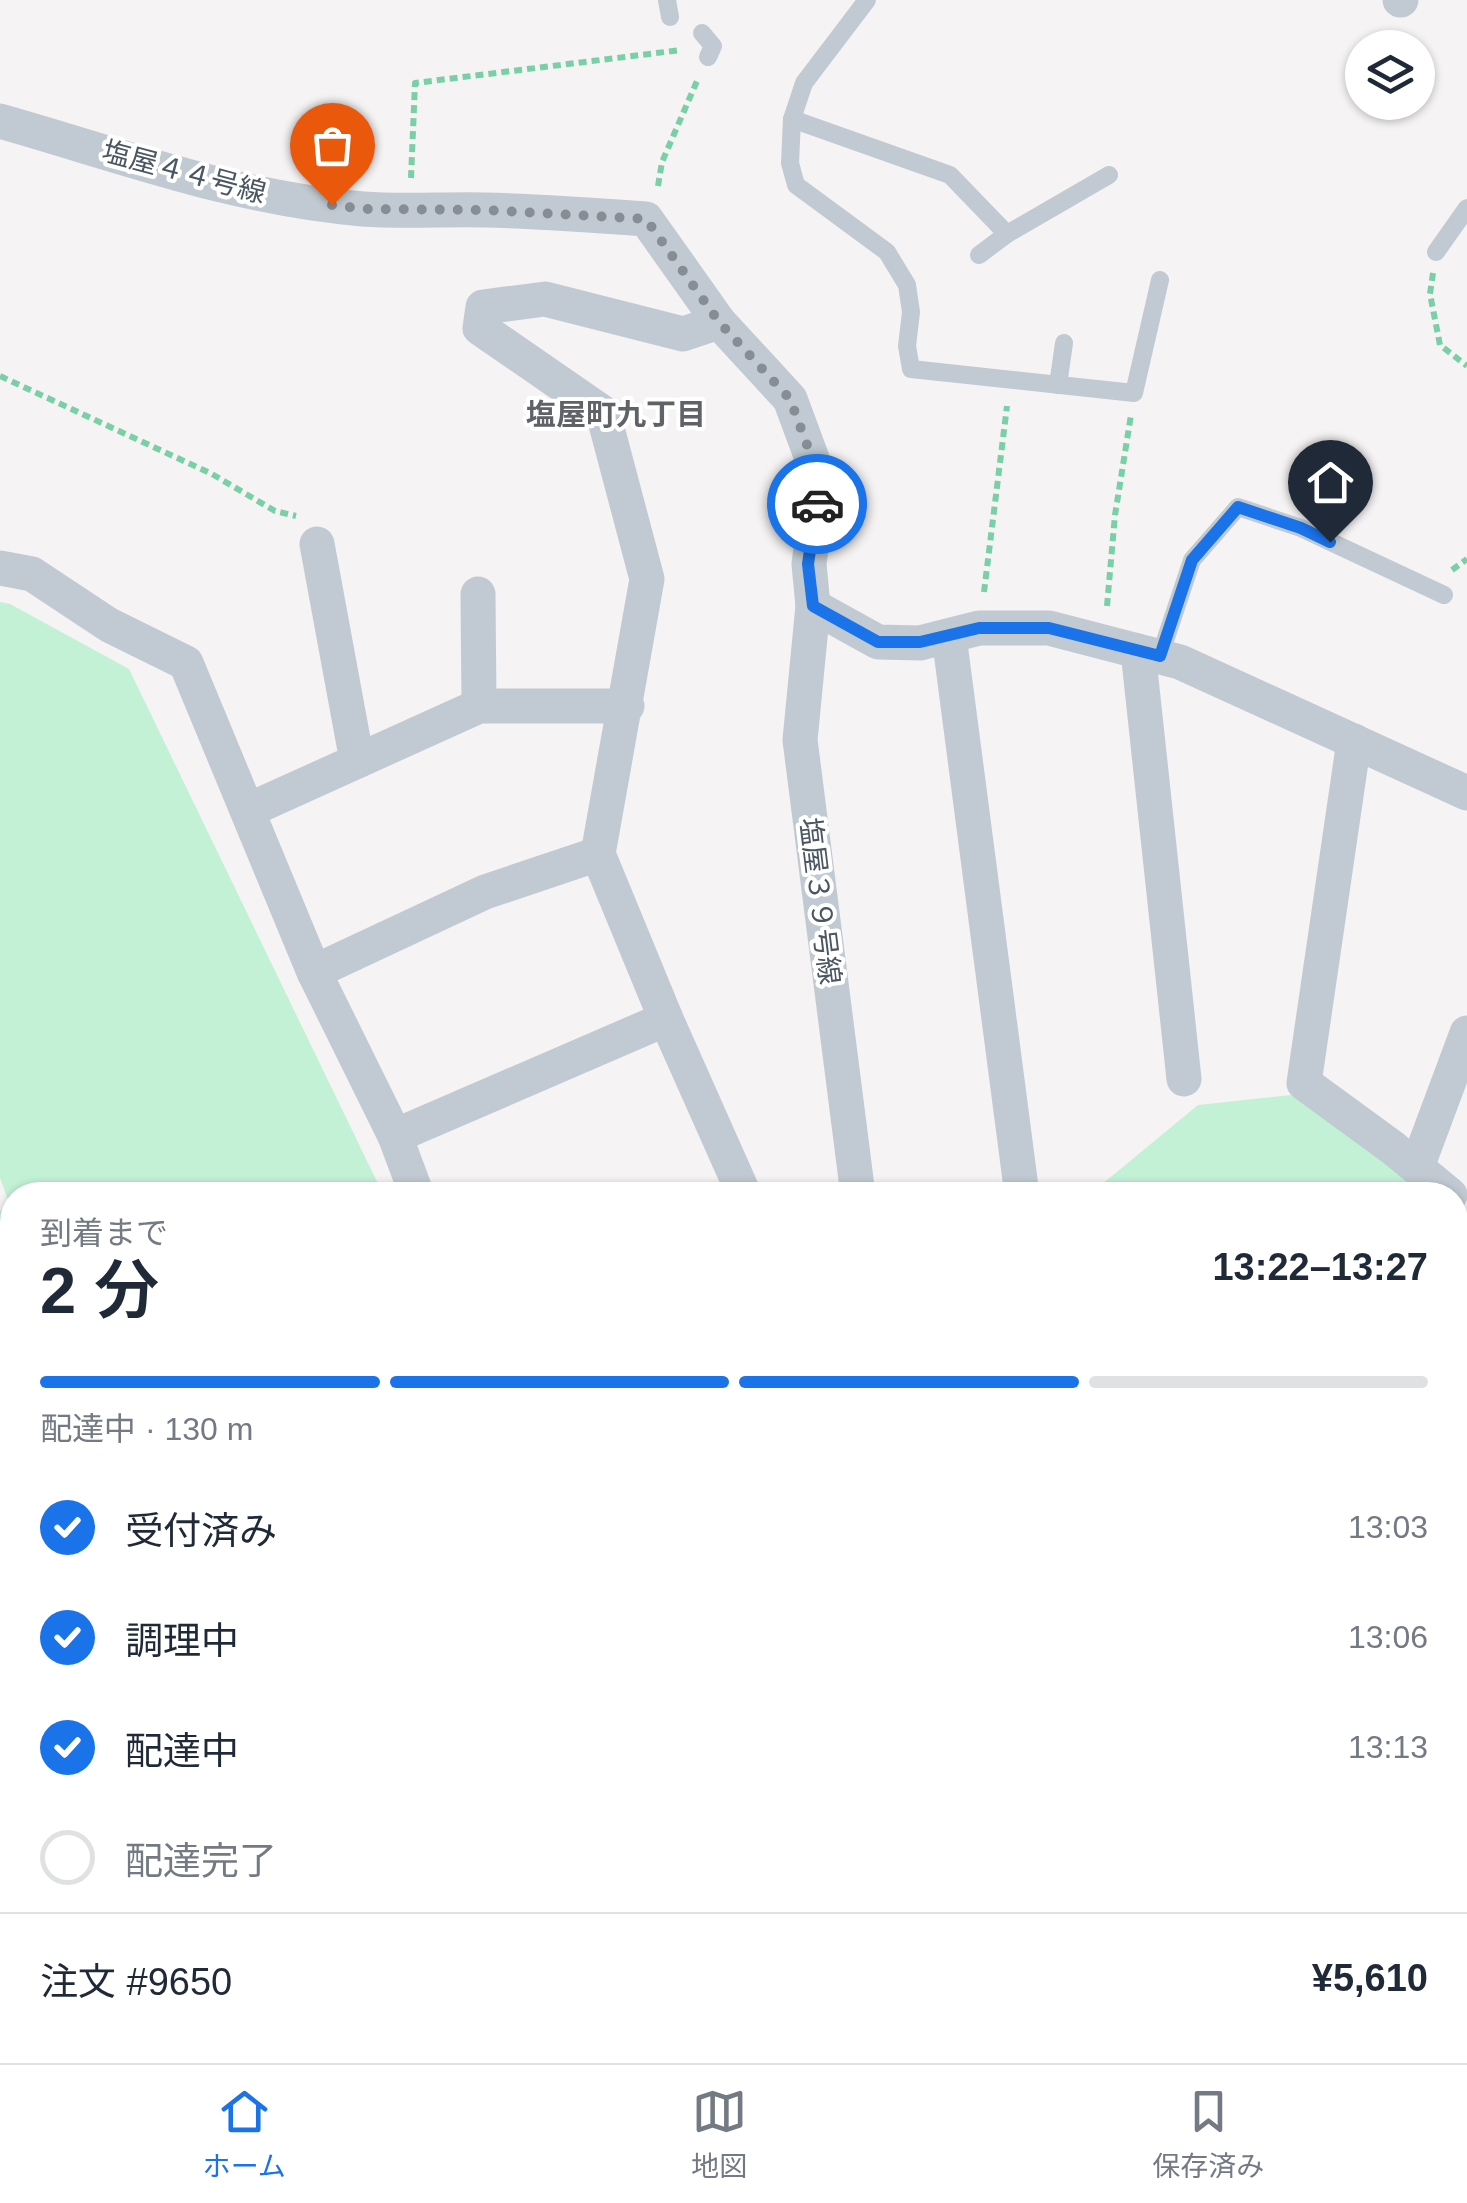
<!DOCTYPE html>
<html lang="ja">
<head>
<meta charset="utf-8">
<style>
  body { margin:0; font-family:Helvetica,"Noto Sans JP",sans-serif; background:#f6f6f7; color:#1f2937; height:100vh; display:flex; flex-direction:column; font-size:38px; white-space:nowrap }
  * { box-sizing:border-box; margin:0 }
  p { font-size:32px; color:#747a83 }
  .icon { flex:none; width:55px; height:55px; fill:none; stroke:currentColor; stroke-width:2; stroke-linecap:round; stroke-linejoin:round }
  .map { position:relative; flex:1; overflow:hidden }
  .details { position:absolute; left:0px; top:1182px; width:1468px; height:882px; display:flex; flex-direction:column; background:#fff; border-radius:40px 40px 0 0; box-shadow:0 2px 8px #0004 }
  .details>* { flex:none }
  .tools { position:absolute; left:1345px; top:30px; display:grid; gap:20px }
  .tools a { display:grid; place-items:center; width:90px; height:90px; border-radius:50%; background:#fff; box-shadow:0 2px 8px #0004; font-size:50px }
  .pin { position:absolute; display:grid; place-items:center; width:85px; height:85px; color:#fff; margin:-102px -42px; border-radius:50% 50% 50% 0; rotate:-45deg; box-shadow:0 0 10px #0007 }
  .pin .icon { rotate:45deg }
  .courier { position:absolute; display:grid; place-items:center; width:100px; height:100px; margin:-50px; border:8px solid #1a73e8; border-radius:50%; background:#fff; color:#222; box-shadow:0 2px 12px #0007 }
  .overview em { font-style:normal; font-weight:600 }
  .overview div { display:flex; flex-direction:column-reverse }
  .overview { display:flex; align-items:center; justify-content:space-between; height:170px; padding:0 40px }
  h1 { font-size:65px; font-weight:600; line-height:75px }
  .bar { display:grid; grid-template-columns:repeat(4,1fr); gap:15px 10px; align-content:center; height:120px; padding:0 40px }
  .bar i { height:12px; border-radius:8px; background:#e0e1e3 }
  .bar .active { background:#1a73e8 }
  .bar p { grid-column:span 4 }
  .line { display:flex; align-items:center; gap:25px; padding:0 40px; border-top:2px solid #e0e1e3 }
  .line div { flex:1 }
  ol { padding:0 40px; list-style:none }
  li { display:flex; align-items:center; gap:30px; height:110px }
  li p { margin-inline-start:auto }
  li .icon { padding:10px; border-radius:50%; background:#1a73e8; color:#fff; stroke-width:4 }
  li:last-child { color:#747a83 }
  li i { width:55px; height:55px; border:5px solid #e0e1e3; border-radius:50% }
  .tabs { display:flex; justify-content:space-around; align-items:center; height:140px; border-top:2px solid #e0e1e3; background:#fff; font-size:28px; color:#747a83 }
  .tabs a { display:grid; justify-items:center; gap:5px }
  .tabs .active { color:#1a73e8 }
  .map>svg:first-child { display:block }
  .green { fill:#c3f1d5 }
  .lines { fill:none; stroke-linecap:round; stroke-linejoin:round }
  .stream { stroke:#90daee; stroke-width:11 }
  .path { stroke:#7ad0a6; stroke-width:6; stroke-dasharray:8 5; stroke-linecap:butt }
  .service { stroke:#c1cad2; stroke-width:18 }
  .minor { stroke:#c1cad2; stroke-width:35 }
  .done { stroke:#868d94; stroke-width:10; stroke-dasharray:0 18 }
  .route { stroke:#1a73e8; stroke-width:12 }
  .labels { text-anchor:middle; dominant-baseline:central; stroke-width:8; stroke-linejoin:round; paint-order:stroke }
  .street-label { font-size:28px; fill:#4a5661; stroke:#fff }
  .neighbourhood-label { font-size:30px; font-weight:bold; fill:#5f6368; stroke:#fff }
</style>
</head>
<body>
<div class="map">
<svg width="1467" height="2063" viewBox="0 0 1467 2063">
  <rect width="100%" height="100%" fill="#f5f3f3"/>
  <g class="green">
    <path d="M0 602 10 604 129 669 382 1192 377 1195H12V2052H1314L1315 2063H0V1211L11 1208 0 1178Z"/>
    <path d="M1291 1095 1370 1146 1431 1195H1089L1198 1105Z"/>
    <path d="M1455 1219 1467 1232V2063H1345V2053L1455 2052Z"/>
  </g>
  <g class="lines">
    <path class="stream" d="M1366 2063 1367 2052"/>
    <g class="path">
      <path d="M411 178 415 83 681 50"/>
      <path d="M658 186 662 162 697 81"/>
      <path d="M1433 273 1430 294 1440 345 1467 366"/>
      <path d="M0 376 212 474 275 511 296 516"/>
      <path d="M1452 570 1467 559"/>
      <path d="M984 592 1007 406"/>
      <path d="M1107 606 1115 515 1131 415"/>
      <path d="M1384 2052V2063"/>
    </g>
    <g class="service">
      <path d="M667 0 670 17"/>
      <path d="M867 0 804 83 792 119 790 163 796 185 887 252 907 285 911 312 907 346 911 369 1134 393 1160 280"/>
      <path d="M702 33 713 46 708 57"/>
      <path d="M792 119 950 175 1007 234 1109 175"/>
      <path d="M1436 252 1467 208"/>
      <path d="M979 255 1007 234"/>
      <path d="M1058 385 1064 343"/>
      <path d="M1160 656 1192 560 1238 507 1301 528 1444 595"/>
    </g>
    <g class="minor">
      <path d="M1400 0H1401"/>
      <path d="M0 121C120 155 237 199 363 209 403 212 445 209 485 210 539 211 592 215 646 219L719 322 790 399 820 480 809 564 813 606 800 740 858 1195"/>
      <path d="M719 322 683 334 545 299 483 307 480 328 603 413 647 579 598 854 666 1019 743 1192 735 1195"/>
      <path d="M317 544 357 761"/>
      <path d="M0 568 32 574 109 625 186 663 314 972 395 1136 417 1195"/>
      <path d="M478 594 479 706"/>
      <path d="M813 606 878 642 920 643 979 628H1049L1180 662 1467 793"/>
      <path d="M949 636 1022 1195"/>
      <path d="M1138 651 1184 1079"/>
      <path d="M1354 741 1304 1083 1393 1148 1450 1195"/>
      <path d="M249 810 479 706H627"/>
      <path d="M314 972 485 892 598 854"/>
      <path d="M395 1136 666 1019"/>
      <path d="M1417 1167 1467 1033"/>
    </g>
  </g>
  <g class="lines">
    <path class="done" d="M332 205 365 209 486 210 646 219 719 322 790 399 820 480 817 504"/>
    <path class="route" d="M817 504 808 564 813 606 878 642H920L979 628H1049L1160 656 1192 560 1238 507 1301 528 1330 542"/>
  </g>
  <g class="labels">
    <g class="street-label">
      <text transform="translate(184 172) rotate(15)">塩屋４４号線</text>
      <text transform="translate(820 901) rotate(83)">塩屋３９号線</text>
    </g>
    <g class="neighbourhood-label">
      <text x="616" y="414">塩屋町九丁目</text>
    </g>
  </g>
</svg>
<div class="tools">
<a><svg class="icon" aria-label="layers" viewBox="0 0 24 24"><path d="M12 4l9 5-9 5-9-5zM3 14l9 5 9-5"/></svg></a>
</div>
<div class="pin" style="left:332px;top:205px;background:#ea580c"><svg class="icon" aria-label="bag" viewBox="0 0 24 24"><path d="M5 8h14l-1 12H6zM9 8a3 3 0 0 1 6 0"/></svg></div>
<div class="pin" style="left:1330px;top:542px;background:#1f2937"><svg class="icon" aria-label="home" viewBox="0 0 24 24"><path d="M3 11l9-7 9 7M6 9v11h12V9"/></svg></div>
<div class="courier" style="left:817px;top:504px"><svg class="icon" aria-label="car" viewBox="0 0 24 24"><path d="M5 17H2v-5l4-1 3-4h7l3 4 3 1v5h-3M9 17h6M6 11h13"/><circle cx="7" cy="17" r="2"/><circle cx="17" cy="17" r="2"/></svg></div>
<section class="details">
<div class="overview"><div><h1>2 分</h1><p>到着まで</p></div><em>13:22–13:27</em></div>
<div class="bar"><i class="active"></i><i class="active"></i><i class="active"></i><i></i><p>配達中 · 130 m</p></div>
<ol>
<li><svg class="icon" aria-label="check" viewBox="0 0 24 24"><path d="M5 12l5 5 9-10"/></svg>受付済み<p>13:03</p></li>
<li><svg class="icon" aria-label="check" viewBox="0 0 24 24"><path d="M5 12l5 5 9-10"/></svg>調理中<p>13:06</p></li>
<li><svg class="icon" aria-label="check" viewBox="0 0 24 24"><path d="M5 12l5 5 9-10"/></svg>配達中<p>13:13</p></li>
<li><i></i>配達完了</li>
</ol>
<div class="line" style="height:130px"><div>注文 #9650</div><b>¥5,610</b></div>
</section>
</div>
<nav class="tabs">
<a class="active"><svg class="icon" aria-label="home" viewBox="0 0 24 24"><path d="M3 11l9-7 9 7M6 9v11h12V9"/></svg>ホーム</a>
<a><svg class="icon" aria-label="map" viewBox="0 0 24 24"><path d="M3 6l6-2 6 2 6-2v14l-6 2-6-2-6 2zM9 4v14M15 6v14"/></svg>地図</a>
<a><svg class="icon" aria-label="saved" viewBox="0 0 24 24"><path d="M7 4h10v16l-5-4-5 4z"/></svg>保存済み</a>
</nav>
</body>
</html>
